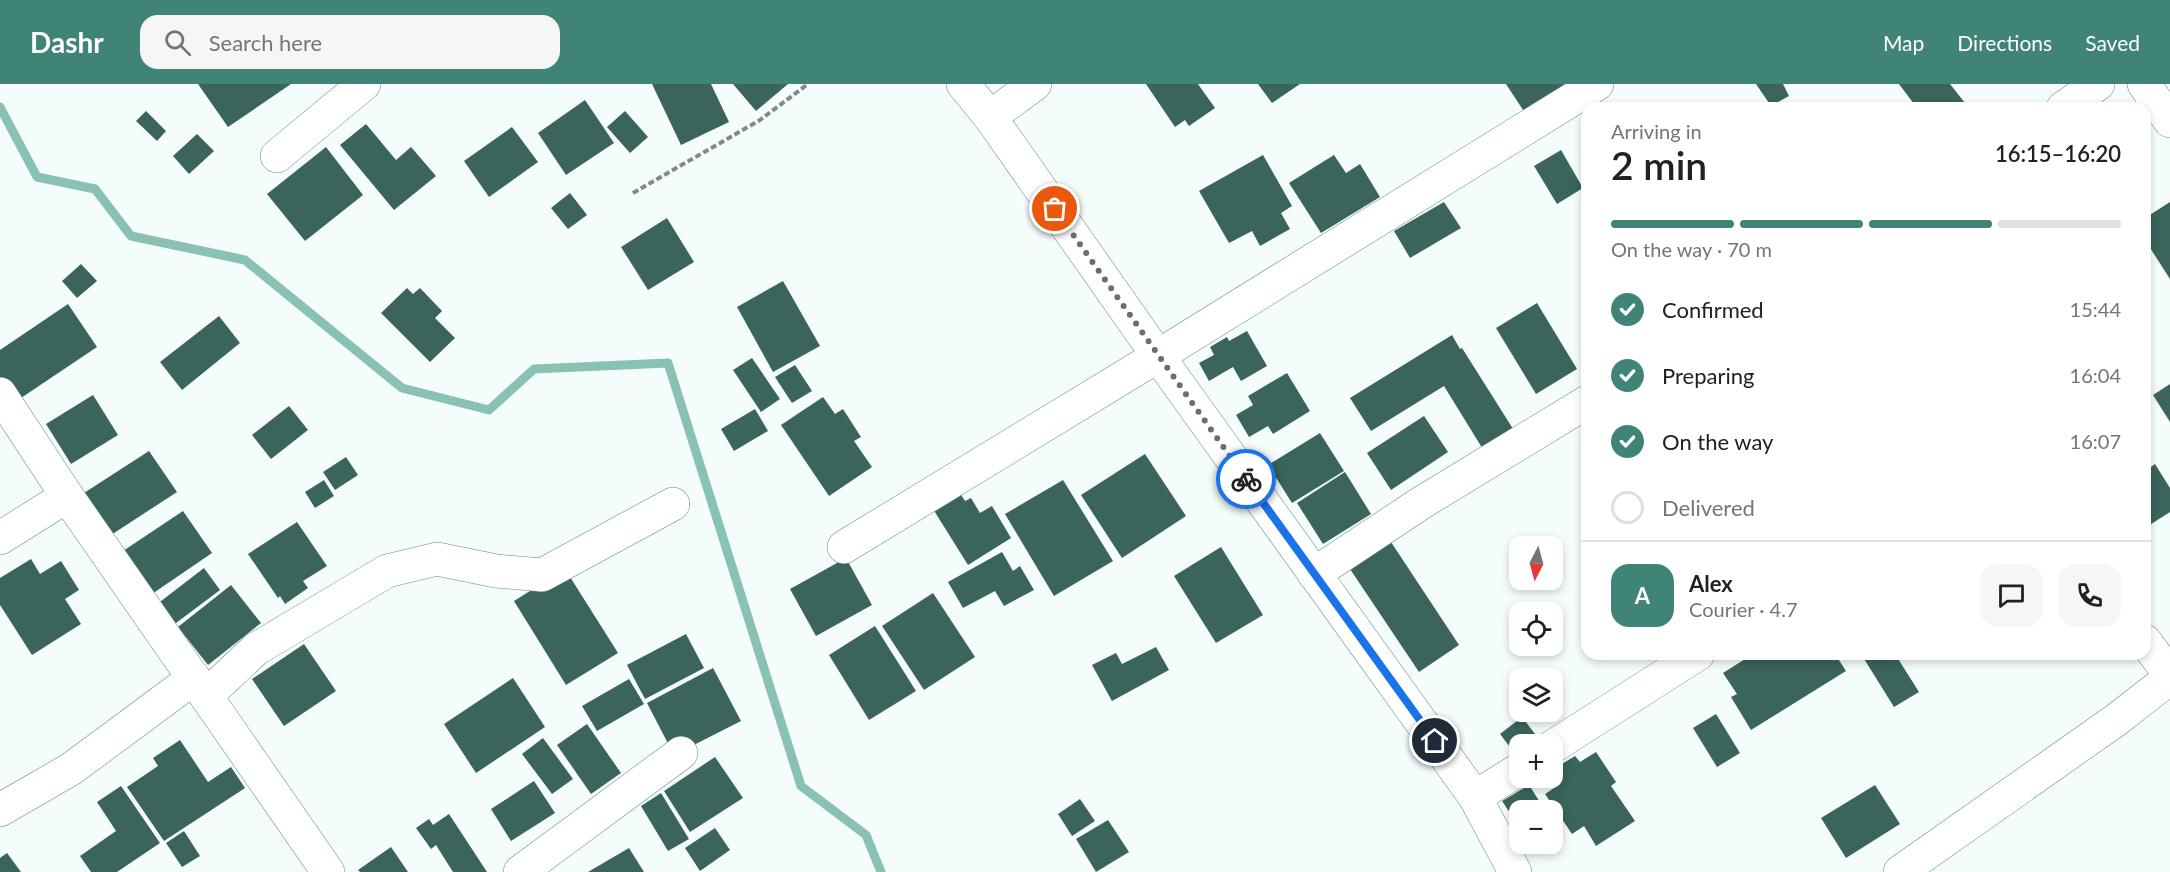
<!DOCTYPE html>
<html lang="en">
<head>
<meta charset="utf-8">
<style>
  body { margin:0; font-family:Lato,sans-serif; background:#f6f6f6; color:#202124; height:100vh; display:flex; flex-direction:column; font-size:22px; white-space:nowrap }
  * { box-sizing:border-box; margin:0 }
  p { font-size:20px; color:#757577 }
  .icon { flex:none; width:33px; height:33px; fill:none; stroke:currentColor; stroke-width:2; stroke-linecap:round; stroke-linejoin:round }
  .map { position:relative; flex:1; overflow:hidden }
  .sheet { position:absolute; left:1581px; top:18px; width:570px; height:558px; display:flex; flex-direction:column; background:#fff; border-radius:18px; box-shadow:0 3px 9px #0003 }
  .sheet>* { flex:none }
  .needle { width:39px; rotate:186deg }
  .buttons { position:absolute; left:1509px; top:452px; display:grid; gap:12px }
  .buttons a { display:grid; place-items:center; width:54px; height:54px; border-radius:12px; background:#fff; box-shadow:0 3px 9px #0003; font-size:30px }
  .pin { position:absolute; display:grid; place-items:center; width:51px; height:51px; color:#fff; margin:-26px; border:3px solid #fff; border-radius:50%; box-shadow:0 2px 6px #0007 }
  .courier { position:absolute; display:grid; place-items:center; width:60px; height:60px; margin:-30px; border:4px solid #1a73e8; border-radius:50%; background:#fff; color:#222; box-shadow:0 2px 8px #0007 }
  .summary em { font-style:normal; font-weight:600 }
  .summary div { display:flex; flex-direction:column-reverse }
  .summary { display:flex; align-items:center; justify-content:space-between; height:102px; padding:0 30px }
  h1 { font-size:39px; font-weight:600; line-height:45px }
  .bar { display:grid; grid-template-columns:repeat(4,1fr); gap:9px 6px; align-content:center; height:72px; padding:0 30px }
  .bar i { height:8px; border-radius:4px; background:#e0e0e0 }
  .bar .selected { background:#408478 }
  .bar p { grid-column:span 4 }
  .line { display:flex; align-items:center; gap:15px; padding:0 30px; border-top:2px solid #e0e0e0 }
  .line div { flex:1 }
  .round { display:grid; place-items:center; flex:none; width:63px; height:63px; border-radius:18px; background:#f6f6f6 }
  ol { padding:0 30px; list-style:none }
  li { display:flex; align-items:center; gap:18px; height:66px }
  li p { margin-inline-start:auto }
  li .icon { padding:6px; border-radius:50%; background:#408478; color:#fff; stroke-width:4 }
  li:last-child { color:#757577 }
  li i { width:33px; height:33px; border:3px solid #e0e0e0; border-radius:50% }
  header { display:flex; align-items:center; gap:36px; box-sizing:border-box; height:84px; padding:0 30px; background:#408478; color:#fff }
  header strong { font-size:28px }
  nav { display:flex; gap:33px; margin-inline-start:auto; font-size:21px }
  .search { width:420px; height:54px; background:#f6f6f6; display:flex; align-items:center; gap:15px; box-sizing:border-box; padding:0 21px; border-radius:18px; color:#757577; font-size:22px }
  .map>svg:first-child { display:block }
  .lines { fill:none; stroke-linecap:round; stroke-linejoin:round }
  .stream { stroke:#8ac1b5; stroke-width:9 }
  .building { fill:#3a645c }
  .minor-casing { stroke:#628d84; stroke-width:34 }
  .path { stroke:#7e8c89; stroke-width:4; stroke-dasharray:6 3; stroke-linecap:butt }
  .minor { stroke:#fff; stroke-width:33 }
  .done { stroke:#63726f; stroke-width:6; stroke-dasharray:0 10.8 }
  .route { stroke:#1a73e8; stroke-width:8 }
</style>
</head>
<body>
<header>
<strong>Dashr</strong>
<div class="search"><svg class="icon" aria-label="search" viewBox="0 0 24 24"><circle cx="10" cy="10" r="6"/><path d="M15 15l6 6"/></svg>Search here</div>
<nav><a>Map</a><a>Directions</a><a>Saved</a></nav>
</header>
<div class="map">
<svg width="2170" height="788" viewBox="0 0 2170 788">
  <rect width="100%" height="100%" fill="#f4fdfb"/>
  <g class="lines">
    <path class="stream" d="M0 23 37 93 95 105 131 152 245 176 402 304 489 326 534 285 668 279 801 702 866 751 881 788"/>
  </g>
  <g class="building">
    <path d="M198 0H291L228 43Z"/>
    <path d="M652 0H711L729 38 681 61Z"/>
    <path d="M733 0H788L756 27Z"/>
    <path d="M1146 0H1198L1215 24 1189 42 1185 36 1175 43Z"/>
    <path d="M1258 0H1300L1272 19Z"/>
    <path d="M1506 0H1582L1529 35Z"/>
    <path d="M1756 0H1783L1789 12 1771 22Z"/>
    <path d="M1899 0H1950L1969 24H1917Z"/>
    <path d="M585 16 614 59 566 91 538 49Z"/>
    <path d="M146 27 166 47 157 57 136 37Z"/>
    <path d="M625 27 648 53 630 69 607 43Z"/>
    <path d="M366 40 396 76 411 63 436 92 394 126 340 61Z"/>
    <path d="M512 43 538 78 489 113 464 77Z"/>
    <path d="M197 50 214 67 189 90 173 72Z"/>
    <path d="M326 63 363 111 305 157 267 110Z"/>
    <path d="M1561 66 1583 104 1557 120 1534 82Z"/>
    <path d="M1263 71 1292 122 1281 129 1290 145 1260 162 1252 147 1229 159 1199 107Z"/>
    <path d="M1334 71 1346 89 1360 80 1380 113 1321 149 1289 99Z"/>
    <path d="M570 109 587 131 568 145 551 124Z"/>
    <path d="M1444 118 1461 144 1410 174 1394 147Z"/>
    <path d="M2170 118V195L2145 156V134Z"/>
    <path d="M667 134 694 178 648 206 621 163Z"/>
    <path d="M81 180 97 197 77 214 62 197Z"/>
    <path d="M783 197 820 262 773 288 737 223Z"/>
    <path d="M407 204 413 210 420 204 442 227 435 234 455 254 430 278 381 229Z"/>
    <path d="M1537 219 1577 285 1536 310 1496 244Z"/>
    <path d="M68 220 97 263 12 320 0 303V266Z"/>
    <path d="M219 232 240 259 182 306 160 278Z"/>
    <path d="M1247 247 1267 282 1241 297 1233 283 1209 297 1199 279 1214 271 1210 263 1227 253 1229 257Z"/>
    <path d="M1452 251 1460 265 1462 264 1515 348 1484 367 1444 302 1371 347 1350 314Z"/>
    <path d="M752 274 780 315 761 328 733 286Z"/>
    <path d="M795 281 812 307 792 319 775 293Z"/>
    <path d="M1287 289 1310 327 1273 350 1268 342 1249 353 1236 331 1253 321 1248 312Z"/>
    <path d="M2170 300V338L2153 311Z"/>
    <path d="M93 311 118 351 71 380 46 340Z"/>
    <path d="M823 313 835 330 843 325 861 353 854 357 872 383 829 412 781 341Z"/>
    <path d="M289 322 308 346 271 375 252 351Z"/>
    <path d="M755 325 768 347 734 367 721 345Z"/>
    <path d="M1424 332 1448 368 1391 406 1367 369Z"/>
    <path d="M1320 349 1344 387 1292 419 1268 381Z"/>
    <path d="M149 367 177 408 111 451 84 409Z"/>
    <path d="M1145 370 1186 432 1122 474 1081 411Z"/>
    <path d="M346 373 358 391 335 406 323 388Z"/>
    <path d="M2155 380 2170 404V428L2145 444V387Z"/>
    <path d="M1345 388 1371 430 1323 460 1297 419Z"/>
    <path d="M324 396 334 412 315 424 305 408Z"/>
    <path d="M1063 396 1113 477 1054 512 1005 430Z"/>
    <path d="M960 409 965 417 971 414 980 429 992 422 1011 454 968 481 933 425Z"/>
    <path d="M183 427 212 469 149 512 120 469Z"/>
    <path d="M297 438 327 482 303 497 308 504 285 520 280 512 278 514 248 470Z"/>
    <path d="M1389 455 1459 561 1419 588 1348 482Z"/>
    <path d="M1221 463 1263 531 1216 559 1174 492Z"/>
    <path d="M1002 468 1013 487 1020 482 1034 506 1004 522 995 507 963 524 948 498Z"/>
    <path d="M846 474 872 521 816 552 790 505Z"/>
    <path d="M31 475 40 490 61 477 79 506 65 515 81 540 32 571 0 521V494Z"/>
    <path d="M204 484 220 506 172 542 156 521Z"/>
    <path d="M565 485 618 569 566 601 514 517Z"/>
    <path d="M231 501 261 539 208 581 178 543Z"/>
    <path d="M933 509 975 573 924 606 882 542Z"/>
    <path d="M875 542 916 607 869 636 829 571Z"/>
    <path d="M686 550 704 584 645 615 627 581Z"/>
    <path d="M304 560 336 607 284 642 252 595Z"/>
    <path d="M1156 563 1169 586 1112 617 1092 581 1116 569 1122 580Z"/>
    <path d="M1753 570H1835L1846 587 1751 646 1731 613 1737 610 1723 589Z"/>
    <path d="M1861 570H1895L1919 608 1894 623Z"/>
    <path d="M713 584 741 637 674 671 647 619Z"/>
    <path d="M513 594 545 643 476 689 444 640Z"/>
    <path d="M629 595 644 620 597 647 582 622Z"/>
    <path d="M1716 630 1740 669 1717 683 1693 644Z"/>
    <path d="M1522 633 1535 650 1520 660 1513 667 1500 650Z"/>
    <path d="M587 640 621 689 591 710 557 661Z"/>
    <path d="M543 654 573 695 552 710 522 670Z"/>
    <path d="M180 656 208 698 231 683 245 704 164 757 127 703 158 682 153 674Z"/>
    <path d="M1596 668 1616 698 1611 702 1635 737 1596 762 1584 742 1572 750 1545 710 1560 700 1552 686 1575 672 1580 678Z"/>
    <path d="M715 673 743 714 690 748 664 707Z"/>
    <path d="M534 697 555 729 511 757 491 725Z"/>
    <path d="M1529 701 1545 726H1520V744L1502 717Z"/>
    <path d="M1875 701 1900 740 1846 774 1821 734Z"/>
    <path d="M121 702 160 759 117 788H91L80 772 116 747 97 718Z"/>
    <path d="M661 709 689 755 668 767 641 722Z"/>
    <path d="M1080 715 1095 737 1072 752 1058 730Z"/>
    <path d="M449 730 487 788H453L436 761 431 765 416 744 429 735 433 741Z"/>
    <path d="M1108 736 1129 768 1096 788 1076 755Z"/>
    <path d="M715 744 730 766 700 787 685 764Z"/>
    <path d="M184 747 200 772 182 783 166 759Z"/>
    <path d="M391 763 408 788H360L358 786Z"/>
    <path d="M629 764 644 788H588Z"/>
    <path d="M7 769 21 788H0V774Z"/>
  </g>
  <g class="lines">
    <defs>
      <g id="minor">
        <path d="M963 0 990 33 1158 272 1475 713 1515 788"/>
        <path d="M2144 0 2170 37"/>
        <path d="M2063 24 2098 0"/>
        <path d="M990 33 1035 0"/>
        <path d="M277 72 364 0"/>
        <path d="M0 310 67 412 328 788"/>
        <path d="M0 454 67 412"/>
        <path d="M844 463 1158 272 1597 0"/>
        <path d="M1314 490 1421 419 1587 318"/>
        <path d="M2145 557 2170 591"/>
        <path d="M206 612 256 565 387 487 437 475 496 487 542 491 673 420"/>
        <path d="M1552 663 1698 570"/>
        <path d="M1475 713 1520 685"/>
        <path d="M0 726 71 685 194 594"/>
        <path d="M520 788 681 669"/>
        <path d="M1900 788 2116 636 2170 594"/>
      </g>
    </defs>
    <use href="#minor" class="minor-casing"/>
    <path class="path" d="M633 109 760 36 808 0"/>
    <use href="#minor" class="minor"/>
  </g>
  <g class="lines">
    <path class="done" d="M1055 125 1246 395"/>
    <path class="route" d="M1246 395 1435 657"/>
  </g>
</svg>
<div class="buttons">
<a><svg class="needle" viewBox="-14 -14 28 28"><path d="M0-13l5 13h-10z" fill="#e53935"/><path d="M0 13l5-13h-10z" fill="#757577"/></svg></a>
<a><svg class="icon" aria-label="locate" viewBox="0 0 24 24"><circle cx="12" cy="12" r="6"/><path d="M12 2v4M12 18v4M2 12h4M18 12h4"/></svg></a>
<a><svg class="icon" aria-label="layers" viewBox="0 0 24 24"><path d="M12 4l9 5-9 5-9-5zM3 14l9 5 9-5"/></svg></a>
<a>+</a>
<a>−</a>
</div>
<div class="pin" style="left:1055px;top:125px;background:#ea580c"><svg class="icon" aria-label="bag" viewBox="0 0 24 24"><path d="M5 8h14l-1 12H6zM9 8a3 3 0 0 1 6 0"/></svg></div>
<div class="pin" style="left:1435px;top:657px;background:#1f2937"><svg class="icon" aria-label="home" viewBox="0 0 24 24"><path d="M3 11l9-7 9 7M6 9v11h12V9"/></svg></div>
<div class="courier" style="left:1246px;top:395px"><svg class="icon" aria-label="bike" viewBox="0 0 24 24"><circle cx="6" cy="16" r="4"/><circle cx="18" cy="16" r="4"/><path d="M6 16l4-8h5l3 8M10 8l3 8H6M13 5h3"/></svg></div>
<section class="sheet">
<div class="summary"><div><h1>2 min</h1><p>Arriving in</p></div><em>16:15–16:20</em></div>
<div class="bar"><i class="selected"></i><i class="selected"></i><i class="selected"></i><i></i><p>On the way · 70 m</p></div>
<ol>
<li><svg class="icon" aria-label="check" viewBox="0 0 24 24"><path d="M5 12l5 5 9-10"/></svg>Confirmed<p>15:44</p></li>
<li><svg class="icon" aria-label="check" viewBox="0 0 24 24"><path d="M5 12l5 5 9-10"/></svg>Preparing<p>16:04</p></li>
<li><svg class="icon" aria-label="check" viewBox="0 0 24 24"><path d="M5 12l5 5 9-10"/></svg>On the way<p>16:07</p></li>
<li><i></i>Delivered</li>
</ol>
<div class="line" style="height:108px"><b class="round" style="background:#408478;color:#fff">A</b><div><b>Alex</b><p>Courier · 4.7</p></div><a class="round"><svg class="icon" aria-label="chat" viewBox="0 0 24 24"><path d="M4 5h16v11H9l-5 4z"/></svg></a><a class="round"><svg class="icon" aria-label="phone" viewBox="0 0 24 24"><path d="M5 4h4l2 5-3 2q2 4 5 5l2-3 5 2v4C11 20 4 13 5 4z"/></svg></a></div>
</section>
</div>
</body>
</html>
